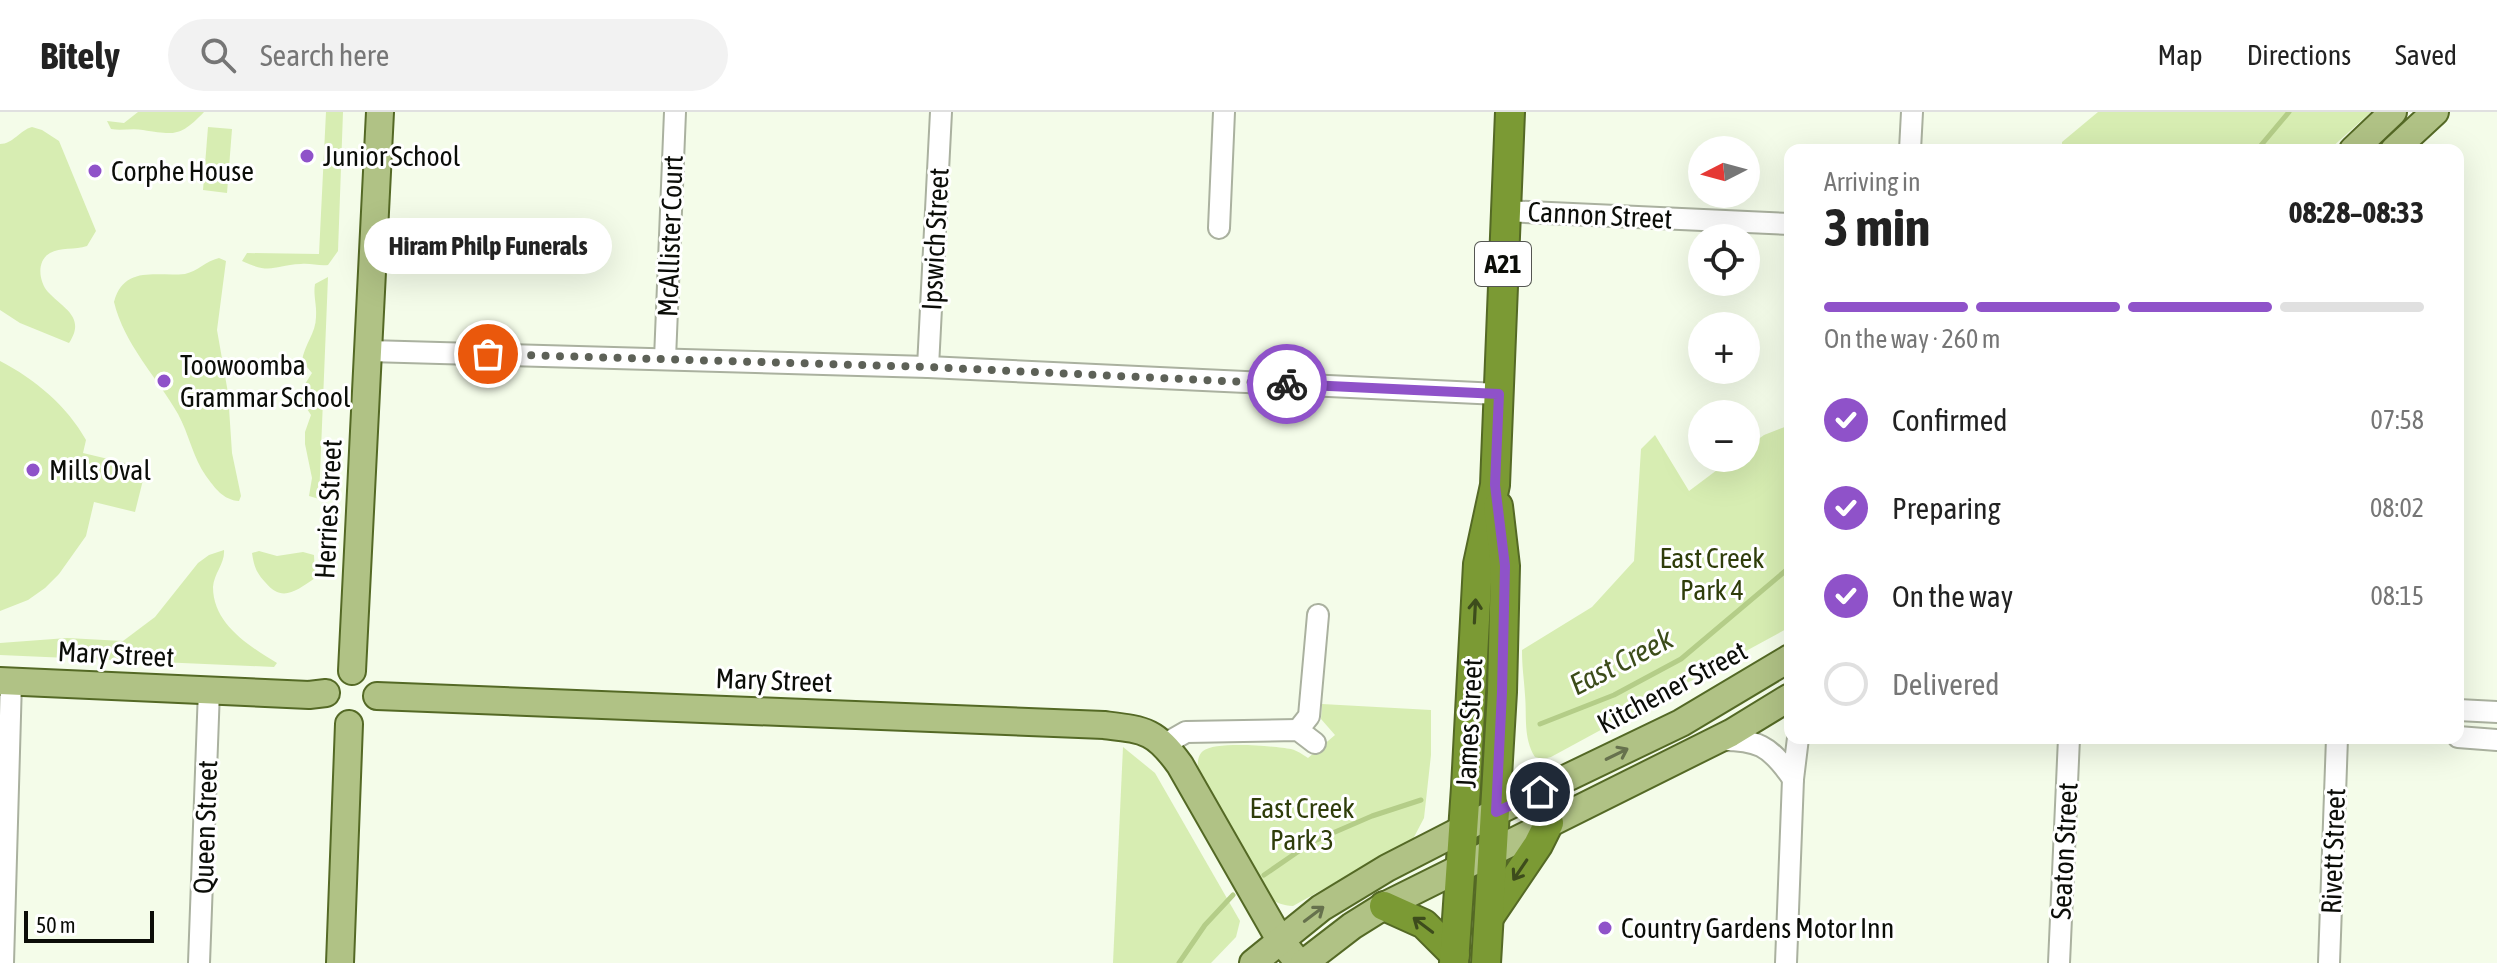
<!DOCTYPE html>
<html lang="en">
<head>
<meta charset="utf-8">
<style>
  body { margin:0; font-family:"Asap Condensed",sans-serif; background:#f2f2f2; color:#222; height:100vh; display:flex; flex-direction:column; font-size:30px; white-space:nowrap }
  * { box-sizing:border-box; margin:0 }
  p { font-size:26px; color:#767676 }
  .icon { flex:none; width:44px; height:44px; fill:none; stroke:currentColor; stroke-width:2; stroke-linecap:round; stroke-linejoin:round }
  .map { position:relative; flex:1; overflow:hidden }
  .drawer { position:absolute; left:1784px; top:32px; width:680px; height:600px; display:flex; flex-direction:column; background:#fff; border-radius:16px; box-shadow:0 8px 32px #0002 }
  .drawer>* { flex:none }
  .needle { width:52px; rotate:264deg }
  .fabs { position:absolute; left:1688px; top:24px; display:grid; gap:16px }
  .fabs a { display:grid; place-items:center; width:72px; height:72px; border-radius:50%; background:#fff; box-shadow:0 8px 32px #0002; font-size:40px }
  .scale { position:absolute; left:24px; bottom:20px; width:130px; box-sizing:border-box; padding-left:8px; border:4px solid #0b0d08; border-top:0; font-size:22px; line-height:28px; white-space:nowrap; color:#0b0d08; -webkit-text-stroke:6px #fff; paint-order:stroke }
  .pin { position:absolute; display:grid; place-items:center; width:68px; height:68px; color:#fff; margin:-34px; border:4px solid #fff; border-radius:50%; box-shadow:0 2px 8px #0007 }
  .courier { position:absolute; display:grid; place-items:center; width:80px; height:80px; margin:-40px; border:6px solid #8f52c9; border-radius:50%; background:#fff; color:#222; box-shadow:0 2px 10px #0007 }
  .bubble { position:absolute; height:56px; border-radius:28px; background:#fff; box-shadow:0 8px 32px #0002; font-size:26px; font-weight:700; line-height:56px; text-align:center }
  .head em { font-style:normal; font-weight:700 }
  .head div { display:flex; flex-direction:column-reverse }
  .head { display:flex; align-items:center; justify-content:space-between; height:136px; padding:0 40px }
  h1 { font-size:52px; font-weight:700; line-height:60px }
  .bar { display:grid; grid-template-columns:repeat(4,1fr); gap:12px 8px; align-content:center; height:96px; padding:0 40px }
  .bar i { height:10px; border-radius:6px; background:#e0e0e0 }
  .bar .on { background:#8f52c9 }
  .bar p { grid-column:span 4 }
  ol { padding:0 40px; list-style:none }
  li { display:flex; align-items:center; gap:24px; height:88px }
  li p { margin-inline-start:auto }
  li .icon { padding:8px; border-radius:50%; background:#8f52c9; color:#fff; stroke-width:4 }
  li:last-child { color:#767676 }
  li i { width:44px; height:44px; border:4px solid #e0e0e0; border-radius:50% }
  header { display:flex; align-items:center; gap:48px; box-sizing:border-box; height:112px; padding:0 40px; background:#fff; border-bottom:2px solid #e0e0e0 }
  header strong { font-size:38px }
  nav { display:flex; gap:44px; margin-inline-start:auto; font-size:28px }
  .search { width:560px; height:72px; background:#f2f2f2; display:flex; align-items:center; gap:20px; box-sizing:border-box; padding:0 28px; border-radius:44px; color:#767676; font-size:30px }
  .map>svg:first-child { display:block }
  .green { fill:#d7edb2 }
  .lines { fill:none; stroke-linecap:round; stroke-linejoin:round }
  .stream { stroke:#b4cd88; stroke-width:5 }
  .minor-casing { stroke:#aab19f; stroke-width:24 }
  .major-casing { stroke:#546925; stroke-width:30 }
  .highway-casing { stroke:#546925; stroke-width:32 }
  .minor { stroke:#fff; stroke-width:20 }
  .major { stroke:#b0c285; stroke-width:26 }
  .highway { stroke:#7b9a34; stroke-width:28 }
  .oneway { stroke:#3d4c1c }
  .oneway2 { stroke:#66714d }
  .done { stroke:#5d6157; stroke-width:8; stroke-dasharray:0 14.4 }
  .route { stroke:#8f52c9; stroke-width:10 }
  .poi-dot { fill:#8f52c9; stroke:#fff; stroke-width:3 }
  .labels { text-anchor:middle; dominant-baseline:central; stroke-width:6; stroke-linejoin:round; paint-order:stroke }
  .shield { fill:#fff; stroke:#545652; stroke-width:2 }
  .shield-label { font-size:26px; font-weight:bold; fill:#0b0d08 }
  .poi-label { font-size:28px; fill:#0b0d08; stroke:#fff; text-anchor:start }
  .street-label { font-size:28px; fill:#0b0d08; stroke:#fff }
  .park-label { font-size:28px; fill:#2f3d0a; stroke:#fff }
  .water-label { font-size:30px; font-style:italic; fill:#3c4c1a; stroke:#fff }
</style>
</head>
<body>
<header>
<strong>Bitely</strong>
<div class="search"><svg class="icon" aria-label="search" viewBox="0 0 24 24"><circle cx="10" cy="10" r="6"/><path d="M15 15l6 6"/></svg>Search here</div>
<nav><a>Map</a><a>Directions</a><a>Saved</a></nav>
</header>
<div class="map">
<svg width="2497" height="851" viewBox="0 0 2497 851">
  <rect width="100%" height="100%" fill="#f4fce9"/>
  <g class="green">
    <path d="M138 0H204C180 25 175 23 143 18 132 16 121 19 111 17L107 9 124 11Z"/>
    <path d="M326 0H343L338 139 328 153C319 154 310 151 301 152 273 153 272 163 242 149L247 141 319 142Z"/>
    <path d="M2098 0H2371L2329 38H2062V30Z"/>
    <path d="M32 15 42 18 59 29 96 119 87 134C75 138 60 135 50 141 36 149 39 170 48 180 64 197 86 205 69 231L20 211 0 198V32C13 32 20 18 32 15Z"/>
    <path d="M208 15 232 17 227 81 203 78Z"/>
    <path d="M219 146 226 149 217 218 228 281 232 341 241 384 239 389C223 388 215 376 206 364 193 346 189 322 178 302 157 265 124 232 114 190 124 153 156 165 185 162 198 159 206 149 219 146Z"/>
    <path d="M328 165 319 387 309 384 312 366 305 332V320L311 303 298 283 312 261 302 249C304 233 316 221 316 205 317 193 313 183 315 172Z"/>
    <path d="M0 249C35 267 67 294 86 328L83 341 146 356 135 400 94 390 86 424 59 462 45 476 28 488 0 499Z"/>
    <path d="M1790 313V515L1551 645 1543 647 1535 645C1523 626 1527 604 1525 583 1524 566 1522 556 1522 538L1592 495 1634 449 1641 337 1655 323 1689 379 1733 346H1746V336L1764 323Z"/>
    <path d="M224 438C225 452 214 461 213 475 213 512 249 534 277 551L274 555 0 543V531L67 526 123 529 155 505 198 451 209 443Z"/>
    <path d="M259 439 277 444 303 440 314 443 315 466C296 479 282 491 265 470 256 460 254 454 252 441Z"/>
    <path d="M1322 592 1431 598V643L1424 706 1413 727 1293 794C1281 793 1275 791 1266 782L1198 663C1198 655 1196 645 1203 639 1215 629 1274 634 1291 637 1298 639 1302 642 1308 646L1335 623 1321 607Z"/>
    <path d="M1123 635 1155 661 1240 809 1236 825 1211 851H1113Z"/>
  </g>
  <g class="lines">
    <g class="stream">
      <path d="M2257 38 2289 0"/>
      <path d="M1540 612 1614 583 1681 547 1790 455"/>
      <path d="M1264 763 1312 730 1372 704 1421 688"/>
      <path d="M1179 851 1205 813 1233 783"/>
    </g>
    <defs>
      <g id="minor">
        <path d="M1910 38 1912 0"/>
        <path d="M1505 99 1790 112"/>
        <path d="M1219 116 1224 0"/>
        <path d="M369 239 928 255 1499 282"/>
        <path d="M665 247 675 0"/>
        <path d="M928 255 941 0"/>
        <path d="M2458 598 2497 600"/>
        <path d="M1298 618 1309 604 1318 503"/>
        <path d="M2458 625 2497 628"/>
        <path d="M1717 628C1757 627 1770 633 1793 667"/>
        <path d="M1165 632 1186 620 1298 618 1315 631"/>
        <path d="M3 851 11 569"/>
        <path d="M199 851 209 578"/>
        <path d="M1786 851 1793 667 1798 626"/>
        <path d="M2059 851 2069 626"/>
        <path d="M2329 851 2337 626"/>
      </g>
      <g id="major">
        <path d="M2353 38 2393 0"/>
        <path d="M2394 38 2435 0"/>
        <path d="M352 559 380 0"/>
        <path d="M0 569 309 583 326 581"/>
        <path d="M377 584 1104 613C1145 618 1155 618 1180 653L1280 828 1299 851"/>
        <path d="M340 851 349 612"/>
        <path d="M1253 851 1321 796 1387 756 1496 700 1681 611 1790 546"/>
        <path d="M1304 851 1352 814 1384 794 1731 621 1790 585"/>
      </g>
      <g id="highway">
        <path d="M1384 794 1424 812 1455 843"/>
        <path d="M1490 804 1538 733 1549 711"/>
        <path d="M1454 851 1466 675 1478 452 1495 373 1510 0"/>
        <path d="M1486 851 1502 580 1505 454 1498 394"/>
      </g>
    </defs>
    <use href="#minor" class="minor-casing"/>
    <use href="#major" class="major-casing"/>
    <use href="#highway" class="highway-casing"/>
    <use href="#minor" class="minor"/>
    <use href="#major" class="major"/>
    <use href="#highway" class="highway"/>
  </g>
  <defs><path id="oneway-shaft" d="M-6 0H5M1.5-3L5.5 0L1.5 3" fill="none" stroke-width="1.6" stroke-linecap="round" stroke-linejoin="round" transform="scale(2)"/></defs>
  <g class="oneway">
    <use href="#oneway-shaft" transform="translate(1475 499) rotate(-87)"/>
    <use href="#oneway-shaft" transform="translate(1520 758) rotate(124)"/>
    <use href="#oneway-shaft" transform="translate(1423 813) rotate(-143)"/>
  </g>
  <g class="oneway2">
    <use href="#oneway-shaft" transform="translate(1617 642) rotate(-26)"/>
    <use href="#oneway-shaft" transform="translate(1314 802) rotate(-37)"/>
  </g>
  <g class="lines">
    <path class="done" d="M488 242 928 255 1287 272"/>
    <path class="route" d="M1287 272 1499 282 1495 373 1505 454 1502 580 1496 700 1540 680"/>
  </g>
  <g class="poi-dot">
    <circle cx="307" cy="44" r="8"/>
    <circle cx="95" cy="59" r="8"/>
    <circle cx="164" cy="269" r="8"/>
    <circle cx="33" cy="358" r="8"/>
    <circle cx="1605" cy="816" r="8"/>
  </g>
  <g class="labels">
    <rect class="shield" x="1475" y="130" width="56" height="44" rx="6"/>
    <g class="shield-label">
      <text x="1503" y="152">A21</text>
    </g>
    <g class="poi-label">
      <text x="323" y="44">Junior School</text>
      <text x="111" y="59">Corphe House</text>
      <text x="180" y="253">Toowoomba<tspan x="180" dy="32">Grammar School</tspan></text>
      <text x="49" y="358">Mills Oval</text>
      <text x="1621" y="816">Country Gardens Motor Inn</text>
    </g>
    <g class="street-label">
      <text transform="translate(1600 103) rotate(3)">Cannon Street</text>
      <text transform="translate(670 124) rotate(-88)">McAllister Court</text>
      <text transform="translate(935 127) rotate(-87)">Ipswich Street</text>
      <text transform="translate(328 397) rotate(-87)">Herries Street</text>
      <text transform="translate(116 542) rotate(3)">Mary Street</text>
      <text transform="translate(774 568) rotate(2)">Mary Street</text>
      <text transform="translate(1672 575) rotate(-28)">Kitchener Street</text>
      <text transform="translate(1469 611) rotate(-87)">James Street</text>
      <text transform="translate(205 715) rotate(-88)">Queen Street</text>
      <text transform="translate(2064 739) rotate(-87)">Seaton Street</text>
      <text transform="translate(2333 739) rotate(-88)">Rivett Street</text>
    </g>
    <g class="park-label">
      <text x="1712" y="446">East Creek<tspan x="1712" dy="32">Park 4</tspan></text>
      <text x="1302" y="696">East Creek<tspan x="1302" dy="32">Park 3</tspan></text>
    </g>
    <g class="water-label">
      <text transform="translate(1621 549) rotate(-27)">East Creek</text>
    </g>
  </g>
</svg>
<div class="fabs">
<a><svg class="needle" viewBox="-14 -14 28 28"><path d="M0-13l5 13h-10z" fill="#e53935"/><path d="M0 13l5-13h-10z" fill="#767676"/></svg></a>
<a><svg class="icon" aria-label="locate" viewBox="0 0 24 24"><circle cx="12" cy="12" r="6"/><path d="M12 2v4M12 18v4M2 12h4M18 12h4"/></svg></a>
<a>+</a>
<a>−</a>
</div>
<div class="scale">50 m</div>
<div class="pin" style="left:488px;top:242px;background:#ea580c"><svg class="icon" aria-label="bag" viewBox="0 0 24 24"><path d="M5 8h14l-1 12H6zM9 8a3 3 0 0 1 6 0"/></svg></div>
<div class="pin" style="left:1540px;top:680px;background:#1f2937"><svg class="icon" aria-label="home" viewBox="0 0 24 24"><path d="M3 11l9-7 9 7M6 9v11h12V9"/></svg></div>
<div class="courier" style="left:1287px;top:272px"><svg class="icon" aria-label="bike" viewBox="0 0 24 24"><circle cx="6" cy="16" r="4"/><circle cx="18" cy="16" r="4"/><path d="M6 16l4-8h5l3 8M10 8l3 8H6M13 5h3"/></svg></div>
<div class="bubble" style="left:364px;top:106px;width:248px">Hiram Philp Funerals</div>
<section class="drawer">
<div class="head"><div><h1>3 min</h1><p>Arriving in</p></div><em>08:28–08:33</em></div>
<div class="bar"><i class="on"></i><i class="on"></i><i class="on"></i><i></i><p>On the way · 260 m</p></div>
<ol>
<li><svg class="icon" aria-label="check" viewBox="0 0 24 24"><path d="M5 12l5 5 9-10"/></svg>Confirmed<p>07:58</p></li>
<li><svg class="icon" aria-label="check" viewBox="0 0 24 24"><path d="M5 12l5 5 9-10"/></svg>Preparing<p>08:02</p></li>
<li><svg class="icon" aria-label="check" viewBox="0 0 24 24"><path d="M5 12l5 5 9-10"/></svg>On the way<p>08:15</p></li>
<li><i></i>Delivered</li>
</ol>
</section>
</div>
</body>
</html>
